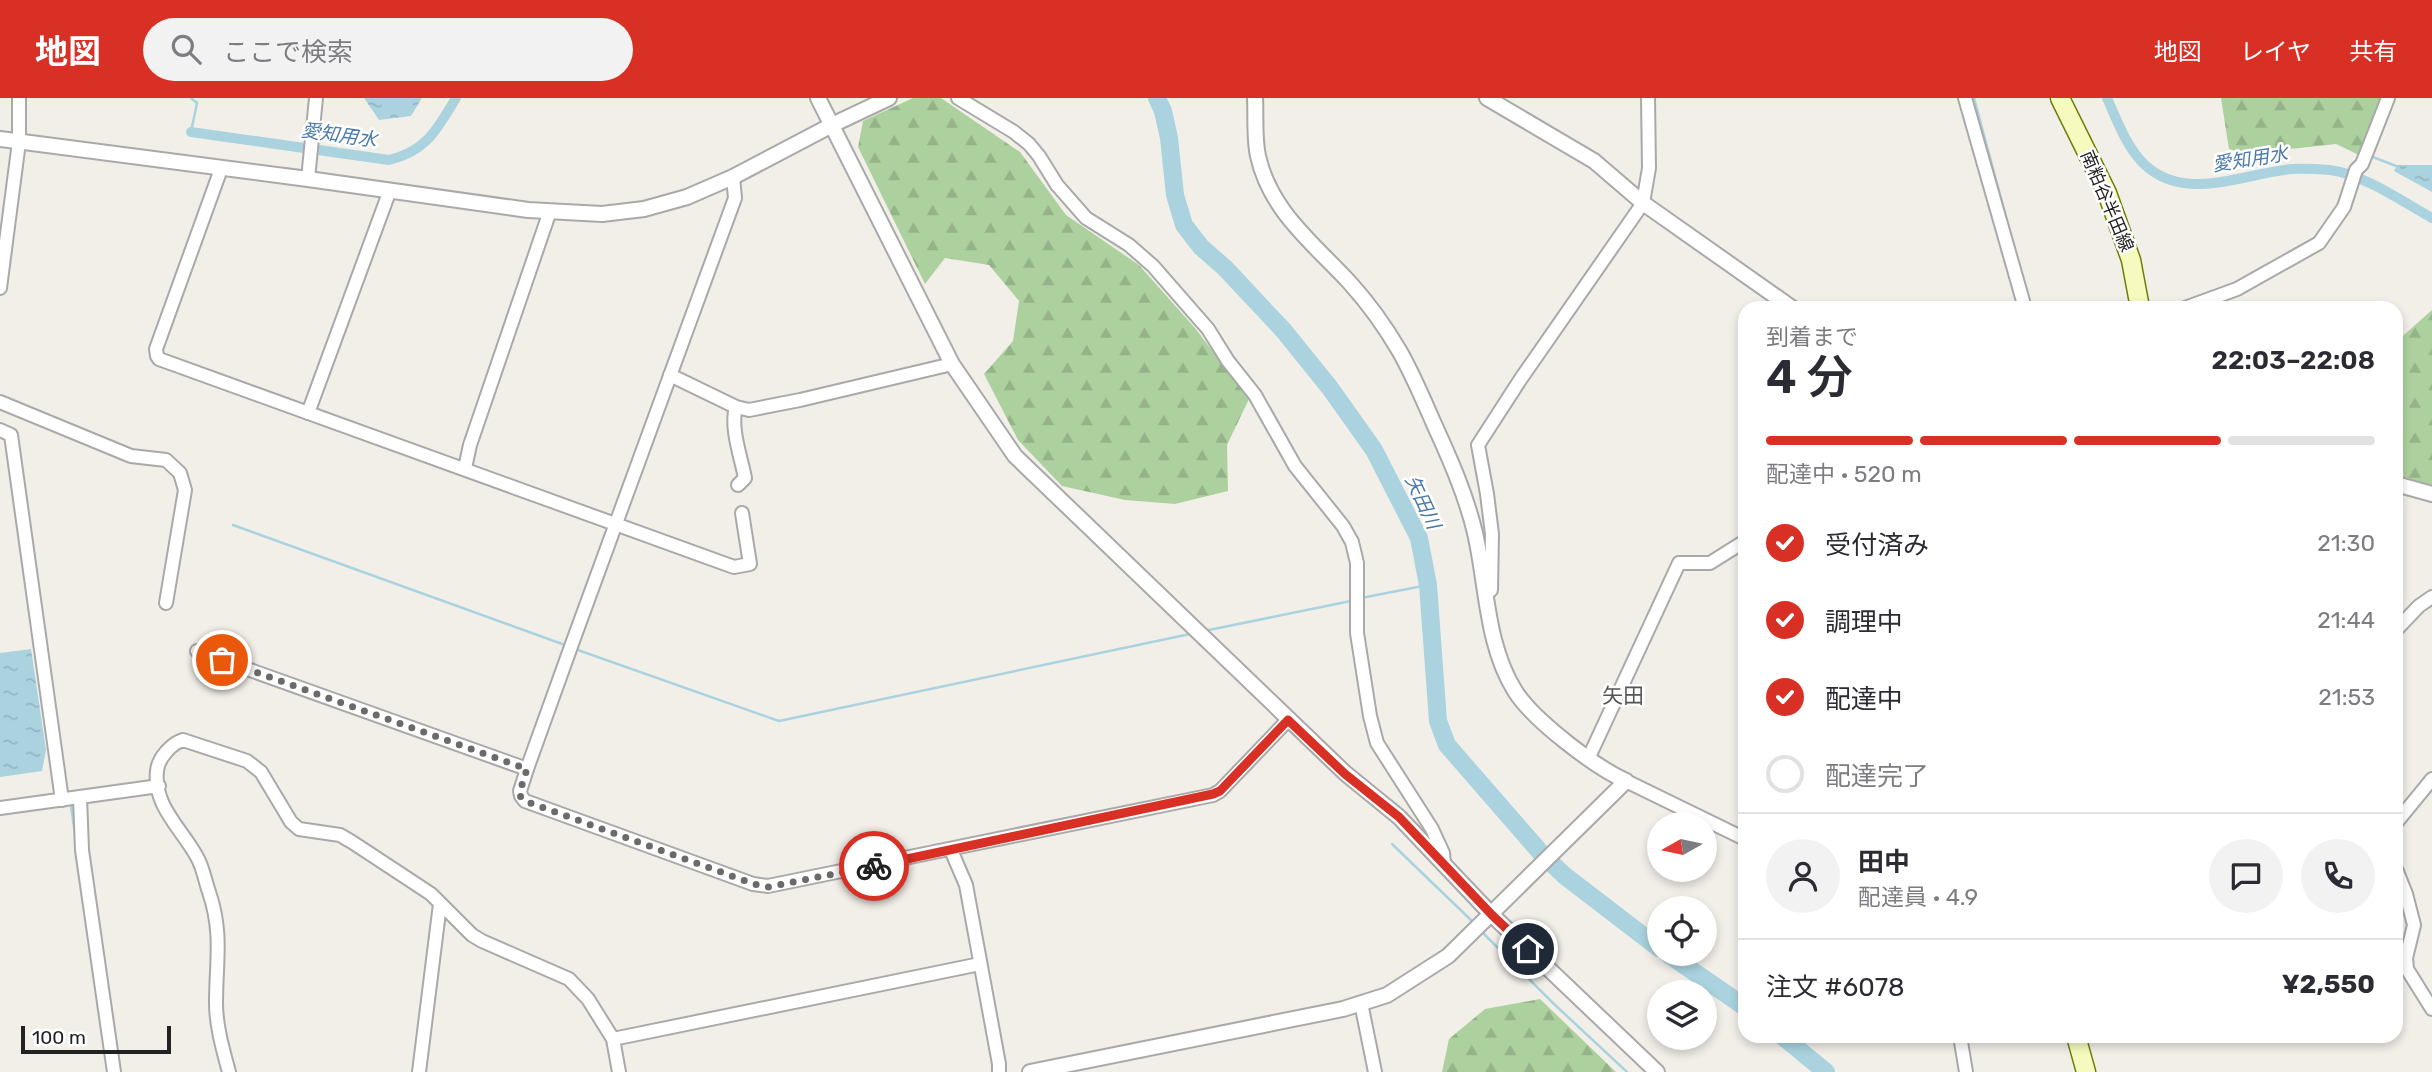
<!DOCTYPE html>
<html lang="ja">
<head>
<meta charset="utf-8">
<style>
  body { margin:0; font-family:Rubik,"Noto Sans JP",sans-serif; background:#f2f2f3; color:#2b2b33; height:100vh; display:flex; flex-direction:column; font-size:26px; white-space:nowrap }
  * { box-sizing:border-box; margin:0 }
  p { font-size:23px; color:#7c7c81 }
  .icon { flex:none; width:38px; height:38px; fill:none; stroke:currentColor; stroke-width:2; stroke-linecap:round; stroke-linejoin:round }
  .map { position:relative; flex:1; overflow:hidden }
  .panel { position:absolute; left:1738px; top:203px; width:665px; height:742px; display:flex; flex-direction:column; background:#fff; border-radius:21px; box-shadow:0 4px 10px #0003 }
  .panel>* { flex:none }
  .needle { width:46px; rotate:261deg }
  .fabs { position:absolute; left:1647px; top:714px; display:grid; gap:14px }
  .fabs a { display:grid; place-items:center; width:70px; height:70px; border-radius:50%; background:#fff; box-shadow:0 4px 10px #0003; font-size:35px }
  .scale { position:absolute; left:21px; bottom:18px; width:150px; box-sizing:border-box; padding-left:7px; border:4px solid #222; border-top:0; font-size:19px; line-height:24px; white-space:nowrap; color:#222; -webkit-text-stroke:5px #fff; paint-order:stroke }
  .pin { position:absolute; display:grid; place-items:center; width:60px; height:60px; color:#fff; margin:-30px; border:4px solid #fff; border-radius:50%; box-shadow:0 2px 7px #0007 }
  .courier { position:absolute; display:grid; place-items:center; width:70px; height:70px; margin:-35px; border:5px solid #d93025; border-radius:50%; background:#fff; color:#222; box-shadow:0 2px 9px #0007 }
  .headline em { font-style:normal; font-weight:600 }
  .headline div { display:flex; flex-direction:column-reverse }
  .headline { display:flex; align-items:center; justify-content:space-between; height:119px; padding:0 28px }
  h1 { font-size:46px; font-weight:600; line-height:52px }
  .bar { display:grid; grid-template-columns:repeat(4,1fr); gap:10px 7px; align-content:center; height:84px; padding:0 28px }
  .bar i { height:9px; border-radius:5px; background:#e1e1e2 }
  .bar .on { background:#d93025 }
  .bar p { grid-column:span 4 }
  .line { display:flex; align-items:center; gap:18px; padding:0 28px; border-top:2px solid #e1e1e2 }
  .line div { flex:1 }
  .round { display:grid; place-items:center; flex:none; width:74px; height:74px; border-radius:37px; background:#f2f2f3 }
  ol { padding:0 28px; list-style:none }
  li { display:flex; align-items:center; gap:21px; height:77px }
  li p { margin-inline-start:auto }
  li .icon { padding:7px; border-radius:50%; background:#d93025; color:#fff; stroke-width:4 }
  li:last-child { color:#7c7c81 }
  li i { width:38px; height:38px; border:4px solid #e1e1e2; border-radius:50% }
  header { display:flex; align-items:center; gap:42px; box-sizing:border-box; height:98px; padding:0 35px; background:#d93025; color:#fff }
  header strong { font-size:33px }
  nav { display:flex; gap:38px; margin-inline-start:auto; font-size:24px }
  .search { width:490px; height:63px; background:#f2f2f3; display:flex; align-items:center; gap:18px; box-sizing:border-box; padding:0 24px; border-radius:38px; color:#7c7c81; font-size:26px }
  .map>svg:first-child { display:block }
  .forest { fill:url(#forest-firs) }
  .water { fill:url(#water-ripples) }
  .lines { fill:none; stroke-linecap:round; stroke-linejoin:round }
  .stream { stroke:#aad3df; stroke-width:2.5 }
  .canal { stroke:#aad3df; stroke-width:10 }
  .river { stroke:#aad3df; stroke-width:18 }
  .minor-casing { stroke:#a9a9a9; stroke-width:16 }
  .tertiary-casing { stroke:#a9a9a9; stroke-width:18 }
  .secondary-casing { stroke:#707d05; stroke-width:21 }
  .minor { stroke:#fff; stroke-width:12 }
  .tertiary { stroke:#fff; stroke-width:14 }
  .secondary { stroke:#f7fabf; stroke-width:18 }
  .done { stroke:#6b6a68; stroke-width:7; stroke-dasharray:0 12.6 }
  .route { stroke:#d93025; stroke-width:9 }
  .labels { text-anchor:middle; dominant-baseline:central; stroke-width:5; stroke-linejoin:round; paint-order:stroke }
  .street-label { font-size:18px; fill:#222; stroke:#fff }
  .water-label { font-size:19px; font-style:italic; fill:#4a7aab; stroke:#fff }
  .quarter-label { font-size:21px; fill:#555; stroke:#fff }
</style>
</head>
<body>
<header>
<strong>地図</strong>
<div class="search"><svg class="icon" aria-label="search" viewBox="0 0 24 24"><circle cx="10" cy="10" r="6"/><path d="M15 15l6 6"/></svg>ここで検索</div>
<nav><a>地図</a><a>レイヤ</a><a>共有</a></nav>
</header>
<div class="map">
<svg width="2432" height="974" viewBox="0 0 2432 974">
  <defs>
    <pattern id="forest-firs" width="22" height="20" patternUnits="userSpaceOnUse" patternTransform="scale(1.75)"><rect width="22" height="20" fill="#add19e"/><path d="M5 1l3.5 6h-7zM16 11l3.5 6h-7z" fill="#95b388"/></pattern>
    <pattern id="water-ripples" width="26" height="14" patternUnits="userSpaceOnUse" patternTransform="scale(1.75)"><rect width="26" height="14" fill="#aad3df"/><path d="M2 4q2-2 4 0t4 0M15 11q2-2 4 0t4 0" fill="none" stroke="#92b5bf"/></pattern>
  </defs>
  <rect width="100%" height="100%" fill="#f2efe9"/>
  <g class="forest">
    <path d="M913 0H941L1020 54 1066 117 1139 167 1195 230 1249 301 1227 347 1228 393 1175 406 1125 402 1062 388 1018 342 984 276 1013 243 1019 203 989 167 945 160 925 186 858 49 863 23Z"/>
    <path d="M2221 0H2383L2359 57 2336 46 2246 56 2229 51Z"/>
    <path d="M2432 212V387H2405L2396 384V244Z"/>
    <path d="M1540 901 1616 974H1442L1449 941 1485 911Z"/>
  </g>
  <g class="water">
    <path d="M364 0H422L411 18 379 22Z"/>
    <path d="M2397 67H2432V94L2394 73Z"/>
    <path d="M31 551 46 652 42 673 0 679V555Z"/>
  </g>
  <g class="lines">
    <g class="stream">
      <path d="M191 0 197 5 191 34"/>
      <path d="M1974 0 2014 149"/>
      <path d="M2370 58 2399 69"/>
      <path d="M233 427 565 547"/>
      <path d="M1361 500 1428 487"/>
      <path d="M1204 533 1351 503"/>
      <path d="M575 551 779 623 1190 536"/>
      <path d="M71 708 76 743"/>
      <path d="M1392 746 1473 824"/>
      <path d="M1480 832 1554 906 1627 974"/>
    </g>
    <g class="canal">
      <path d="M2107 0C2117 22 2126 48 2143 65 2184 106 2244 75 2292 71 2304 70 2318 71 2330 72 2363 76 2403 104 2432 120"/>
      <path d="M191 34 389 62C427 53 437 31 456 0"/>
    </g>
    <g class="river">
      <path d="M1157 0 1163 13 1169 40 1175 97 1184 127 1201 149 1225 170 1284 233 1330 290 1374 352 1419 440 1428 487 1438 623 1447 647 1541 755 1565 778 1659 850"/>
      <path d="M1668 856 1745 909"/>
      <path d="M1782 938 1826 974"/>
    </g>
    <defs>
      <g id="minor">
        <path d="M958 0 1014 34 1029 46 1039 58 1057 87 1086 120 1129 147 1153 168 1208 231 1228 263 1255 297 1295 368 1343 428 1352 444 1357 465V535L1370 618 1377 645 1432 731 1443 755 1444 766"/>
        <path d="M1965 0 2025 210"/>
        <path d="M221 71 156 251 157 258 159 261 734 469 750 466 742 415"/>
        <path d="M733 79 735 100 573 543 527 671 520 693 521 698 525 703 753 786 768 788 1213 697 1220 693 1288 622"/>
        <path d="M308 81 316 0"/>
        <path d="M0 190 19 44V0"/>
        <path d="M2185 210 2237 191 2319 145 2344 109 2356 72 2362 66 2372 41 2388 0"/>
        <path d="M670 277 736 309 749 312 800 302 952 266"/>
        <path d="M0 304 131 358 166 362 180 375 185 392 166 505"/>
        <path d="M736 309C730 330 741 359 745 380L738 387"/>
        <path d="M308 315 390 92"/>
        <path d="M0 332 11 337 62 702"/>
        <path d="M465 370 470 347 550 113"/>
        <path d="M1486 496 1491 492 1492 436 1487 396 1478 347 1520 282 1643 105 1649 70 1648 0"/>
        <path d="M2396 532 2419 508 2432 499"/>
        <path d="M197 553 527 671"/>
        <path d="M1589 659 1679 465H1710L1745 443"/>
        <path d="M1626 683 1745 741"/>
        <path d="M80 699 82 752 114 974"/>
        <path d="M0 710 159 688"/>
        <path d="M2396 725 2432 681"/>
        <path d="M951 752 966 787 999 966V974"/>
        <path d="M2396 771 2406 796 2414 827 2406 860 2407 871 2432 911"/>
        <path d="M1361 905 1375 974"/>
        <path d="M1960 938 1966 974"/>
        <path d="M613 941 980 866"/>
        <path d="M229 974C223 952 216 928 216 905 216 864 223 835 209 794 205 783 203 769 197 759 182 731 153 708 157 673 158 660 172 645 183 642L247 663 261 674 291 724 299 731 340 737 352 744 431 796 472 837 482 843 569 881 588 901 613 941 619 974"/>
        <path d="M419 974 440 806"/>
      </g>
      <g id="tertiary">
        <path d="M818 0 952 266 1015 358 1345 675 1399 719 1492 817 1657 974"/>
        <path d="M1487 0 1594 63 1643 105 1792 210"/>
        <path d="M0 41 308 81 528 112 602 116 644 111 687 99 733 79 832 27 889 0"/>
        <path d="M2396 386 2432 396"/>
        <path d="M1030 974 1343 911 1387 897 1448 858 1626 683C1595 669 1533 622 1515 593 1486 547 1487 487 1475 435 1466 397 1450 361 1434 326 1423 301 1413 277 1400 254 1386 230 1369 206 1350 185 1314 146 1270 113 1258 58 1254 40 1256 19 1255 0"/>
      </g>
      <g id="secondary">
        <path d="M2060 0 2107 95 2131 162 2140 210"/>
        <path d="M2076 938 2086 974"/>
      </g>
    </defs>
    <use href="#minor" class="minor-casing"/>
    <use href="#tertiary" class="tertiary-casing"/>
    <use href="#secondary" class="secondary-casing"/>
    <use href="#minor" class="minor"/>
    <use href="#tertiary" class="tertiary"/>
    <use href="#secondary" class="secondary"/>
  </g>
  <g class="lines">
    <path class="done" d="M222 562 527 671 520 693V698L525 703 754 786 768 789 874 768"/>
    <path class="route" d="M874 768 1213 696 1220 693 1288 622 1345 676 1399 719 1492 817 1528 851"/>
  </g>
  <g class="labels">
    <g class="street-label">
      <text transform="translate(2107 103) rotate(67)">南粕谷半田線</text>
    </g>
    <g class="water-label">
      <text transform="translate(339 37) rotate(8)">愛知用水</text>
      <text transform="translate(2250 61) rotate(-9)">愛知用水</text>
      <text transform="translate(1423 404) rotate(65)">矢田川</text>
    </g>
    <g class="quarter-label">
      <text x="1623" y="597">矢田</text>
    </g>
  </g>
</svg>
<div class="fabs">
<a><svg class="needle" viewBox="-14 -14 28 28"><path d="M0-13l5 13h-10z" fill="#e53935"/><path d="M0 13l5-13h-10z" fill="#7c7c81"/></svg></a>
<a><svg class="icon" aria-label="locate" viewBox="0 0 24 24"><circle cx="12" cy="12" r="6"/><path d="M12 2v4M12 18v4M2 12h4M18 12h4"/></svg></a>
<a><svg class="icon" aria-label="layers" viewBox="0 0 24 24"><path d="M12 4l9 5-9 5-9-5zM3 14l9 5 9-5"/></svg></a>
</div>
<div class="scale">100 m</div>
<div class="pin" style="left:222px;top:562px;background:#ea580c"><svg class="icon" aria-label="bag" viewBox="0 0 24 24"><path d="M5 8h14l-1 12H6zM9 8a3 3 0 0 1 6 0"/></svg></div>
<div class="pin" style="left:1528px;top:851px;background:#1f2937"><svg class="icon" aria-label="home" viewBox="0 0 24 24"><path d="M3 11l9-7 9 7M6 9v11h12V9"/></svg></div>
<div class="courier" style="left:874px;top:768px"><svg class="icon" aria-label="bike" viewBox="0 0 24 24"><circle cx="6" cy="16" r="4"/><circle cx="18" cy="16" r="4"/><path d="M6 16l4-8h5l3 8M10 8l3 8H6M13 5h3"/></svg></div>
<section class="panel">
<div class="headline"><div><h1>4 分</h1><p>到着まで</p></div><em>22:03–22:08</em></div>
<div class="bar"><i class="on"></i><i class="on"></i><i class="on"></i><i></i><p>配達中 · 520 m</p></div>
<ol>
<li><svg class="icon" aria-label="check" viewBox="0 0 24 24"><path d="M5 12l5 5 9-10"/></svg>受付済み<p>21:30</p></li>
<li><svg class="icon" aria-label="check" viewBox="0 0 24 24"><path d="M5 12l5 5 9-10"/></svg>調理中<p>21:44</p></li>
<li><svg class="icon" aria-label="check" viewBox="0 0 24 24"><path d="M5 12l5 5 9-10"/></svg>配達中<p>21:53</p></li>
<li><i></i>配達完了</li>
</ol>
<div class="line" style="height:126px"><a class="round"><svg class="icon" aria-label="person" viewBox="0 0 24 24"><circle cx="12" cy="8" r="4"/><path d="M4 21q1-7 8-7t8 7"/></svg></a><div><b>田中</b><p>配達員 · 4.9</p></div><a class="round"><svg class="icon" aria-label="chat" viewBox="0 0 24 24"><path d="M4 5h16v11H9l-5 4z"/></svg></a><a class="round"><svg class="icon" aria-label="phone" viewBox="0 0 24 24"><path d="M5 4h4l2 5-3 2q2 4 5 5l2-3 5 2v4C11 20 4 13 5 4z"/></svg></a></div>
<div class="line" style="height:91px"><div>注文 #6078</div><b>¥2,550</b></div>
</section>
</div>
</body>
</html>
